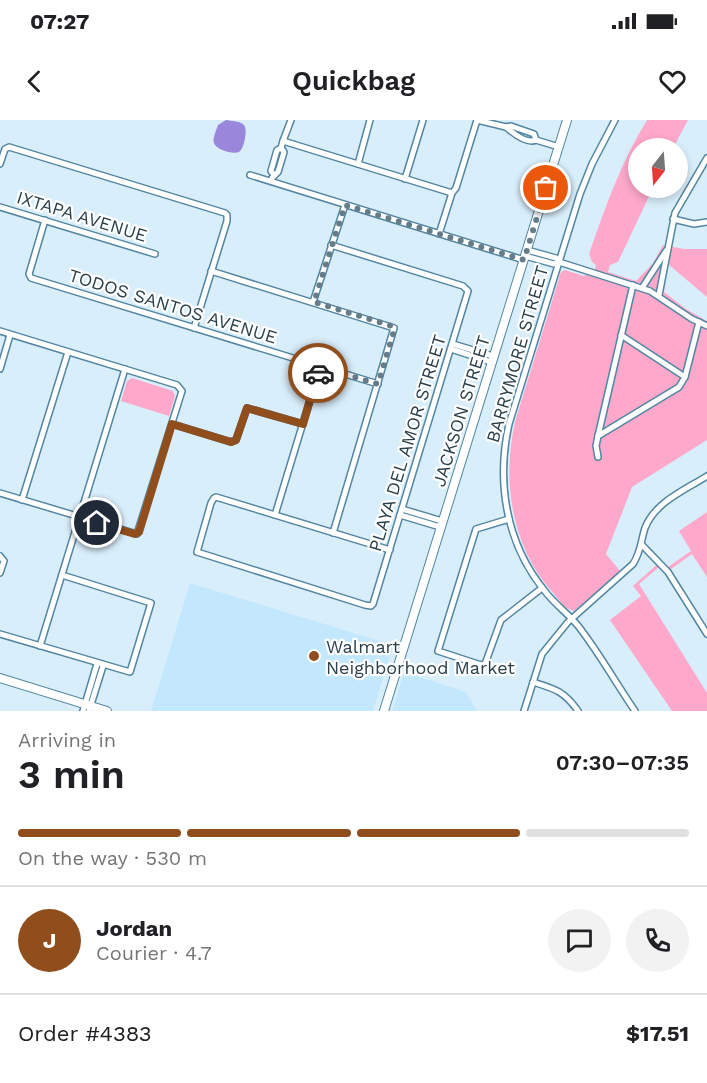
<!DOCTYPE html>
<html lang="en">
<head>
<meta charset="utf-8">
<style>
  body { margin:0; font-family:"Work Sans",sans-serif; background:#f2f2f2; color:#202124; height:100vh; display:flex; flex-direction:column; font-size:22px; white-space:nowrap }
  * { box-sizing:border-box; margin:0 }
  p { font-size:20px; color:#757577 }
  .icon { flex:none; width:33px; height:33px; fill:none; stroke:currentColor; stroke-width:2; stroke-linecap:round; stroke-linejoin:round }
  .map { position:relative; height:591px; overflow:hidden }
  .side { display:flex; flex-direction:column; background:#fff; flex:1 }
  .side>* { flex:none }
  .needle { width:39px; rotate:197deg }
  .controls { position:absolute; left:628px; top:18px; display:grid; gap:12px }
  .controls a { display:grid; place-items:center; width:60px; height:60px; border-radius:50%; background:#fff; box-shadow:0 3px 9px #0003; font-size:30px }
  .pin { position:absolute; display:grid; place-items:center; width:51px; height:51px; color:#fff; margin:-26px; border:3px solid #fff; border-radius:50%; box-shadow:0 2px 6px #0007 }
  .courier { position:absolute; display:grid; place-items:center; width:60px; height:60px; margin:-30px; border:4px solid #914e1d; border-radius:50%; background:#fff; color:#222; box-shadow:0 2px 8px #0007 }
  .summary em { font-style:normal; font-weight:600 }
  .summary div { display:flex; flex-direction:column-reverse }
  .summary { display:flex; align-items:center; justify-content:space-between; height:102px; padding:0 18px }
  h1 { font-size:39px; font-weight:600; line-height:45px }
  .bar { display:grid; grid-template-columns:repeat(4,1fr); gap:9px 6px; align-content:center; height:72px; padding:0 18px }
  .bar i { height:8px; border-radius:4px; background:#e0e0e0 }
  .bar .on { background:#914e1d }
  .bar p { grid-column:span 4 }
  .line { display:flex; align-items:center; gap:15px; padding:0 18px; border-top:2px solid #e0e0e0 }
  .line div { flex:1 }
  .round { display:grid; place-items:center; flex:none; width:63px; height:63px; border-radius:32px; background:#f2f2f2 }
  .status { display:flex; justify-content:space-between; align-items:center; height:42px; padding:0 30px; background:#fff; direction:ltr }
  .status svg { height:16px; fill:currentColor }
  header { display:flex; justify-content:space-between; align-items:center; height:78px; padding:0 18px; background:#fff; font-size:27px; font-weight:600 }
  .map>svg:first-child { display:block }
  .built { fill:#c3e8fd }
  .green { fill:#fea8cb }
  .water { fill:#9a86da }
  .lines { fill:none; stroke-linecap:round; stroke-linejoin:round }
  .street-casing { stroke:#5286a2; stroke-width:8 }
  .secondary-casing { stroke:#5286a2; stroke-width:10 }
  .street { stroke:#fff; stroke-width:5 }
  .secondary { stroke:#fff; stroke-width:8 }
  .done { stroke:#677c89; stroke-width:6; stroke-dasharray:0 10.8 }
  .route { stroke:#914e1d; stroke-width:8 }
  .poi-dot { fill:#914e1d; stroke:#fff; stroke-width:2 }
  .labels { text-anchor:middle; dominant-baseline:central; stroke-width:4.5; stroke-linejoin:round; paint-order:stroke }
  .street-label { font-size:18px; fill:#293f4b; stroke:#fff }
  .poi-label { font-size:18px; fill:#293f4b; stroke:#fff; text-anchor:start }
</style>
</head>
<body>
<div class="status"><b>07:27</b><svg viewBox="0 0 49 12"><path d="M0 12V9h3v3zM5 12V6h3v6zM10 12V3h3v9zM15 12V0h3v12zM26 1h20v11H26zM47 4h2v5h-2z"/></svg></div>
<header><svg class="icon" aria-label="back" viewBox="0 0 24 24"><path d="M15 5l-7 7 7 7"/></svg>Quickbag<svg class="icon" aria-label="heart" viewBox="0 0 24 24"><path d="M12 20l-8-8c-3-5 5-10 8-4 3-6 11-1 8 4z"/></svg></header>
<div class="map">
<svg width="707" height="591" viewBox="0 0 707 591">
  <rect width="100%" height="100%" fill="#d9eefb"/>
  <g class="built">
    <path d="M190 463 393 525 373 591H151Z"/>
    <path d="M404 552 466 572 477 591H392Z"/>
  </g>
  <g class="green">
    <path d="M647 0H688L673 28H639V68H653L618 142 610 145 608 152 636 161 653 143 663 125 684 129H707V177L668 144 664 172 686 189 707 201V320L632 367 606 434 621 452 574 491C565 489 559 480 553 473 511 426 502 361 515 302L561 152 565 150 584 156 595 149 596 145 592 142 589 134C605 88 621 42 647 0Z"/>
    <path d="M132 258 173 271 175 276 169 296 121 281 127 261Z"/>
    <path d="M707 392V457L692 434 664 454 659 447 639 464 707 573V591H672L610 500 641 476 633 466 662 440 668 447 691 431 679 411Z"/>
  </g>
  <path class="water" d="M226 0C231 1 241 1 244 5 248 10 244 29 239 32 233 35 215 29 214 23 212 18 217 9 218 5Z"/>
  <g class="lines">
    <defs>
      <g id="street">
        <path d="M477 0 506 7 511 6 534 14 536 20"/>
        <path d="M615 0 592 44 580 74 509 304C496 362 506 423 544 470 554 484 568 493 579 507 599 533 616 563 635 591"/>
        <path d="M506 7C514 14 527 24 536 20L559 27"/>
        <path d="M283 21 291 0"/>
        <path d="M0 44 5 29 9 27 225 93 227 95V101L194 208"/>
        <path d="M358 44 370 0"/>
        <path d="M250 55 524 140"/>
        <path d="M274 55 271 51 277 30 281 28 283 21 452 73 439 114"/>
        <path d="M272 58 278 52 284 32 281 28"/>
        <path d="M405 59 423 0"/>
        <path d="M452 73 456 68 477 0"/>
        <path d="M0 87 155 134"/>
        <path d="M673 99 694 104 707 102"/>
        <path d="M45 100 29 154 31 158 378 264"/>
        <path d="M331 125 463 166 468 171 373 484 371 486 365 485 197 432 211 383 214 378 216 377 390 430"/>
        <path d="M527 130 556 138 559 142"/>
        <path d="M525 136 554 144 559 142 650 171 692 199 707 206"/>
        <path d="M211 151 394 208 333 413"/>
        <path d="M642 168 666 131"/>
        <path d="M659 175 675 93 707 38"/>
        <path d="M313 182 345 85"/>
        <path d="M0 211 177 265 182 271 137 414 0 373"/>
        <path d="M621 215 685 257"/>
        <path d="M453 224 493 236"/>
        <path d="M451 229 491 242"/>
        <path d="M0 249 10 215"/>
        <path d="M172 304 231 322 236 320 247 288 303 304"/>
        <path d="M598 316 679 267 685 257 699 202"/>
        <path d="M598 337 596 326 598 316 633 165"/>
        <path d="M22 380 68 232"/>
        <path d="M402 389 442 401"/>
        <path d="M275 395 320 247"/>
        <path d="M400 395 440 407"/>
        <path d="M509 399 476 409 438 531 481 545 485 544 501 500 542 468"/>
        <path d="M642 425 668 452 707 514"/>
        <path d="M0 436 4 441 0 453"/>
        <path d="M0 514 130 552 151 483 62 455"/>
        <path d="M40 526 125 249"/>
        <path d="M533 562C555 569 564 571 578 591"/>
        <path d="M83 591 97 544"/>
        <path d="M89 591 103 546"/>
        <path d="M524 591 542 534 568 502 633 444C641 432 641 420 645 408 655 382 685 370 707 356"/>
      </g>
      <g id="secondary">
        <path d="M0 558 107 591"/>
        <path d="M384 591 567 0"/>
      </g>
    </defs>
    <use href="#street" class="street-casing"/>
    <use href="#secondary" class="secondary-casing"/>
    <use href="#street" class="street"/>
    <use href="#secondary" class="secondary"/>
  </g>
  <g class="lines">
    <path class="done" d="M318 253 320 247 378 264 394 211 392 206 314 182 345 85 524 140 546 68"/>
    <path class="route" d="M97 403 135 414 139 412 172 304 231 322 236 320 247 288 303 304 318 253"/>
  </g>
  <circle class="poi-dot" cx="314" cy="536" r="6"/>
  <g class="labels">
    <g class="street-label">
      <text transform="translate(82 96) rotate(17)">IXTAPA AVENUE</text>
      <text transform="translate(173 186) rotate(17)">TODOS SANTOS AVENUE</text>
      <text transform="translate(517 234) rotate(-74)">BARRYMORE STREET</text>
      <text transform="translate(461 291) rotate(-73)">JACKSON STREET</text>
      <text transform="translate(407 323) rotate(-73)">PLAYA DEL AMOR STREET</text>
    </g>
    <g class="poi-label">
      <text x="326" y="526">Walmart<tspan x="326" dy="21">Neighborhood Market</tspan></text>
    </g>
  </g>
</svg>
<div class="controls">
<a><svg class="needle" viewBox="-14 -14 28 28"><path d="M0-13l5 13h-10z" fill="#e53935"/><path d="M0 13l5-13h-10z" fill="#757577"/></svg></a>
</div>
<div class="pin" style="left:546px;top:68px;background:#ea580c"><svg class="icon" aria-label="bag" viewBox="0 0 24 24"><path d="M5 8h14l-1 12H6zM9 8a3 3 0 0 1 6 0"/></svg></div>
<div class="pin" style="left:97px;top:403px;background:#1f2937"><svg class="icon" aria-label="home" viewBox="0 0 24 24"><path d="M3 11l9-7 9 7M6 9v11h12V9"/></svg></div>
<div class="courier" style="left:318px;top:253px"><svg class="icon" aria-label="car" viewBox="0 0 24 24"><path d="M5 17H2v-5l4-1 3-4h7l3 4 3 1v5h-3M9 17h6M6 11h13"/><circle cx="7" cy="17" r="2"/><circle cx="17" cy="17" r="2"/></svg></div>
</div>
<section class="side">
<div class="summary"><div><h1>3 min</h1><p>Arriving in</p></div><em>07:30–07:35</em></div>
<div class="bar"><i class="on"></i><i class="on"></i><i class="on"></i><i></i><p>On the way · 530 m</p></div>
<div class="line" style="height:108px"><b class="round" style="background:#914e1d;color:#fff">J</b><div><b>Jordan</b><p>Courier · 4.7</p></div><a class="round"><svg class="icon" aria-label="chat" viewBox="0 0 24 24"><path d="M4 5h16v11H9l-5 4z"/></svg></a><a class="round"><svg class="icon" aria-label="phone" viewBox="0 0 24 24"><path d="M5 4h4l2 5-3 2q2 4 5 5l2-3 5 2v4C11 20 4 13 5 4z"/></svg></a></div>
<div class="line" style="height:78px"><div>Order #4383</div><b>$17.51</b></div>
</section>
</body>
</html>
